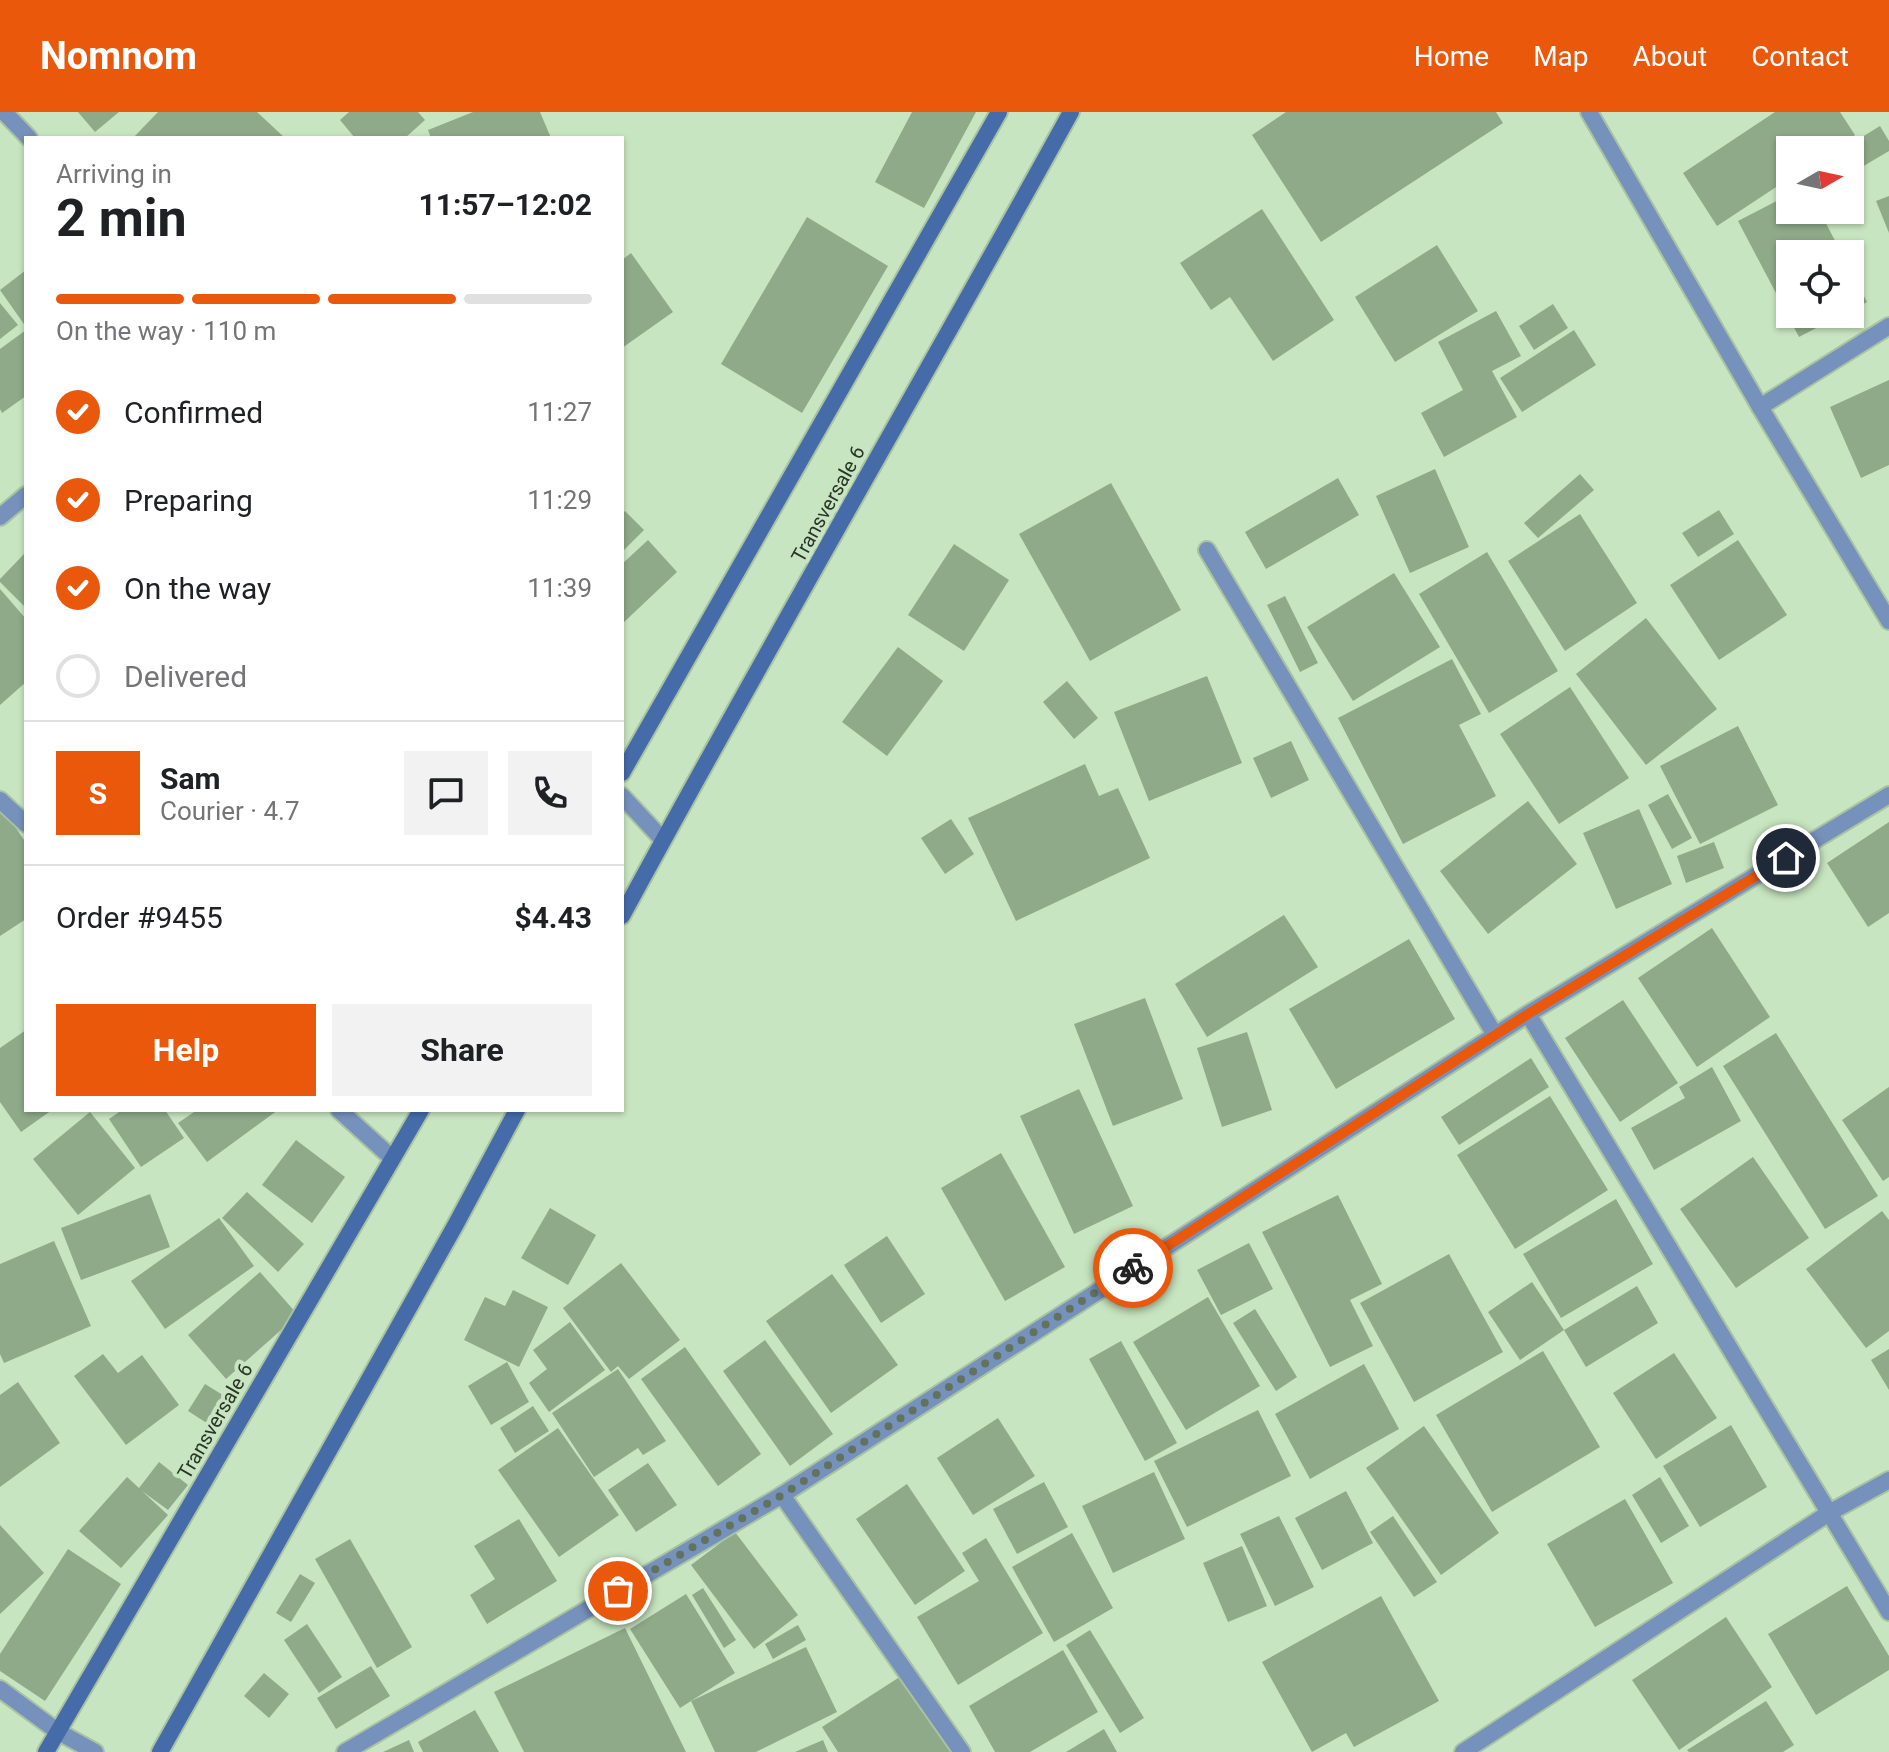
<!DOCTYPE html>
<html lang="en">
<head>
<meta charset="utf-8">
<style>
  body { margin:0; font-family:Roboto,sans-serif; background:#f2f2f2; color:#202124; height:100vh; display:flex; flex-direction:column; font-size:30px; white-space:nowrap }
  * { box-sizing:border-box; margin:0 }
  p { font-size:26px; color:#757577 }
  .icon { flex:none; width:44px; height:44px; fill:none; stroke:currentColor; stroke-width:2; stroke-linecap:round; stroke-linejoin:round }
  .map { position:relative; flex:1; overflow:hidden }
  .drawer { position:absolute; left:24px; top:24px; width:600px; height:976px; display:flex; flex-direction:column; background:#fff; border-radius:0px; box-shadow:0 2px 6px #0004 }
  .drawer>* { flex:none }
  .needle { width:52px; rotate:81deg }
  .tools { position:absolute; left:1776px; top:24px; display:grid; gap:16px }
  .tools a { display:grid; place-items:center; width:88px; height:88px; border-radius:0px; background:#fff; box-shadow:0 2px 6px #0004; font-size:40px }
  .pin { position:absolute; display:grid; place-items:center; width:68px; height:68px; color:#fff; margin:-34px; border:4px solid #fff; border-radius:50%; box-shadow:0 2px 8px #0007 }
  .courier { position:absolute; display:grid; place-items:center; width:80px; height:80px; margin:-40px; border:6px solid #ea580c; border-radius:50%; background:#fff; color:#222; box-shadow:0 2px 10px #0007 }
  .headline em { font-style:normal; font-weight:700 }
  .headline div { display:flex; flex-direction:column-reverse }
  .headline { display:flex; align-items:center; justify-content:space-between; height:136px; padding:0 32px }
  h1 { font-size:52px; font-weight:700; line-height:60px }
  .bar { display:grid; grid-template-columns:repeat(4,1fr); gap:12px 8px; align-content:center; height:96px; padding:0 32px }
  .bar i { height:10px; border-radius:6px; background:#e0e0e0 }
  .bar .selected { background:#ea580c }
  .bar p { grid-column:span 4 }
  .line { display:flex; align-items:center; gap:20px; padding:0 32px; border-top:2px solid #e0e0e0 }
  .line div { flex:1 }
  .round { display:grid; place-items:center; flex:none; width:84px; height:84px; border-radius:0px; background:#f2f2f2 }
  ol { padding:0 32px; list-style:none }
  li { display:flex; align-items:center; gap:24px; height:88px }
  li p { margin-inline-start:auto }
  li .icon { padding:8px; border-radius:50%; background:#ea580c; color:#fff; stroke-width:4 }
  li:last-child { color:#757577 }
  li i { width:44px; height:44px; border:4px solid #e0e0e0; border-radius:50% }
  .action { display:flex; gap:16px; margin-top:auto; padding:16px 32px }
  .action a { flex:1; height:92px; border-radius:0px; background:#ea580c; color:#fff; font-size:32px; font-weight:700; line-height:92px; text-align:center }
  .action a+a { background:#f2f2f2; color:#202124 }
  header { display:flex; align-items:center; gap:48px; box-sizing:border-box; height:112px; padding:0 40px; background:#ea580c; color:#fff }
  header strong { font-size:38px }
  nav { display:flex; gap:44px; margin-inline-start:auto; font-size:28px }
  .map>svg:first-child { display:block }
  .building { fill:#8faa88 }
  .lines { fill:none; stroke-linecap:round; stroke-linejoin:round }
  .minor-casing { stroke:#a8c2a2; stroke-width:20 }
  .secondary-casing { stroke:#a8c2a2; stroke-width:20 }
  .minor { stroke:#7691bc; stroke-width:16 }
  .secondary { stroke:#456ba9; stroke-width:16 }
  .done { stroke:#61735d; stroke-width:8; stroke-dasharray:0 14.4 }
  .route { stroke:#ea580c; stroke-width:10 }
  .labels { text-anchor:middle; dominant-baseline:central; stroke-width:8; stroke-linejoin:round; paint-order:stroke }
  .street-label { font-size:20px; fill:#2a3527; stroke:#c8e5c1 }
</style>
</head>
<body>
<header>
<strong>Nomnom</strong>
<nav><a>Home</a><a>Map</a><a>About</a><a>Contact</a></nav>
</header>
<div class="map">
<svg width="1889" height="1640" viewBox="0 0 1889 1640">
  <rect width="100%" height="100%" fill="#c8e5c1"/>
  <g class="building">
    <path d="M78 0H119L95 20Z"/>
    <path d="M158 0H257L285 26H133Z"/>
    <path d="M349 0H418L425 8 405 26H355L340 8Z"/>
    <path d="M473 0H540L551 26H431L428 18Z"/>
    <path d="M912 0H976L924 96 875 70Z"/>
    <path d="M1286 0H1496L1503 11 1321 130 1252 23Z"/>
    <path d="M1775 0H1840L1855 23 1832 38H1790V66L1717 114 1683 61Z"/>
    <path d="M1880 14 1889 29V39L1850 62V38H1841Z"/>
    <path d="M1790 82V98H1819L1842 142H1790V202H1843L1799 225 1738 109Z"/>
    <path d="M1889 84V121L1876 89Z"/>
    <path d="M1262 97 1334 208 1273 249 1230 185 1211 198 1180 151Z"/>
    <path d="M807 105 888 154 802 301 721 252Z"/>
    <path d="M1437 133 1478 199 1395 250 1355 185Z"/>
    <path d="M631 141 673 200 622 236V148Z"/>
    <path d="M26 158V215L0 178Z"/>
    <path d="M1850 158 1867 190 1850 199Z"/>
    <path d="M0 191 18 213 0 227Z"/>
    <path d="M1553 192 1568 216 1534 238 1519 214Z"/>
    <path d="M1496 199 1521 244 1492 259 1517 305 1444 345 1421 301 1463 278 1438 230Z"/>
    <path d="M26 218V284L2 301 0 297V237Z"/>
    <path d="M1574 218 1596 253 1522 300 1500 266Z"/>
    <path d="M1889 268V353L1861 366 1830 295Z"/>
    <path d="M1435 357 1469 435 1410 461 1376 384Z"/>
    <path d="M1580 362 1594 378 1538 426 1524 411Z"/>
    <path d="M1338 366 1359 403 1266 457 1245 420Z"/>
    <path d="M1111 371 1181 498 1090 549 1019 422Z"/>
    <path d="M1719 398 1734 422 1698 445 1682 421Z"/>
    <path d="M625 399 644 418 622 440V402Z"/>
    <path d="M1580 402 1637 491 1565 539 1508 449Z"/>
    <path d="M648 428 677 460 622 512V452Z"/>
    <path d="M1738 428 1787 503 1719 548 1670 473Z"/>
    <path d="M954 432 1009 468 964 539 908 503Z"/>
    <path d="M26 440V496L0 470V467Z"/>
    <path d="M1487 440 1558 559 1489 601 1419 482Z"/>
    <path d="M1394 461 1440 535 1353 589 1307 515Z"/>
    <path d="M0 477 26 507V570L0 593Z"/>
    <path d="M1285 484 1318 551 1300 560 1267 493Z"/>
    <path d="M1646 506 1717 597 1646 653 1576 562Z"/>
    <path d="M898 535 943 569 887 644 842 610Z"/>
    <path d="M1452 547 1481 602 1459 613 1496 684 1403 732 1338 606Z"/>
    <path d="M1207 564 1242 651 1149 689 1114 600Z"/>
    <path d="M1067 569 1098 606 1074 627 1043 590Z"/>
    <path d="M1570 575 1629 666 1559 712 1500 622Z"/>
    <path d="M1738 614 1778 693 1700 732 1660 654Z"/>
    <path d="M1291 629 1309 668 1271 686 1253 646Z"/>
    <path d="M1085 652 1099 684 1118 676 1150 746 1016 809 968 706Z"/>
    <path d="M1668 682 1692 726 1672 737 1648 693Z"/>
    <path d="M1528 689 1577 752 1488 822 1440 759Z"/>
    <path d="M1639 697 1672 772 1616 797 1583 721Z"/>
    <path d="M4 698 26 731V807L0 824V701Z"/>
    <path d="M951 707 974 742 945 762 921 726Z"/>
    <path d="M1889 710V801L1868 815 1827 751Z"/>
    <path d="M1714 730 1724 756 1686 771 1677 744Z"/>
    <path d="M1284 803 1318 855 1207 925 1175 872Z"/>
    <path d="M1712 816 1770 905 1697 955 1638 866Z"/>
    <path d="M1409 827 1455 907 1336 977 1289 897Z"/>
    <path d="M1145 886 1183 987 1113 1014 1074 912Z"/>
    <path d="M1623 888 1678 971 1620 1010 1565 926Z"/>
    <path d="M26 918V998H52L21 1020 0 990V936Z"/>
    <path d="M1247 920 1272 998 1222 1015 1197 936Z"/>
    <path d="M1776 921 1878 1084 1825 1117 1723 954Z"/>
    <path d="M1531 946 1549 975 1459 1033 1441 1005Z"/>
    <path d="M1712 955 1741 1009 1654 1058 1631 1016 1685 986 1679 975Z"/>
    <path d="M1889 975V1065L1883 1069 1842 1008Z"/>
    <path d="M1079 977 1133 1094 1074 1122 1020 1004Z"/>
    <path d="M1550 984 1608 1078 1515 1137 1457 1043Z"/>
    <path d="M122 998H165L184 1026 141 1055 109 1007Z"/>
    <path d="M197 998H278L207 1050 178 1011Z"/>
    <path d="M90 1000 135 1056 78 1103 33 1047Z"/>
    <path d="M296 1028 345 1065 312 1111 262 1073Z"/>
    <path d="M1001 1041 1065 1155 1005 1189 941 1076Z"/>
    <path d="M1753 1045 1809 1126 1736 1176 1680 1097Z"/>
    <path d="M247 1080 304 1132 278 1160 222 1106Z"/>
    <path d="M150 1082 170 1135 81 1168 61 1116Z"/>
    <path d="M1338 1083 1382 1172 1350 1188 1373 1234 1330 1255 1262 1120Z"/>
    <path d="M1616 1087 1653 1152 1561 1206 1523 1142Z"/>
    <path d="M550 1096 596 1123 568 1173 521 1146Z"/>
    <path d="M1882 1099 1889 1108V1219L1866 1236 1806 1157Z"/>
    <path d="M219 1106 254 1154 165 1217 131 1169Z"/>
    <path d="M887 1124 925 1182 881 1211 844 1153Z"/>
    <path d="M54 1129 91 1214 4 1251 0 1242V1152Z"/>
    <path d="M1249 1131 1273 1177 1221 1203 1197 1158Z"/>
    <path d="M1449 1142 1503 1240 1414 1290 1360 1191Z"/>
    <path d="M621 1151 680 1228 629 1267 618 1254 611 1260 563 1196Z"/>
    <path d="M260 1160 298 1203 226 1267 188 1223Z"/>
    <path d="M832 1162 898 1253 831 1301 766 1209Z"/>
    <path d="M1532 1170 1564 1218 1520 1248 1488 1200Z"/>
    <path d="M1637 1174 1658 1211 1586 1255 1564 1218Z"/>
    <path d="M513 1178 548 1195 519 1255 464 1228 485 1185 505 1194Z"/>
    <path d="M1208 1185 1260 1274 1186 1318 1133 1230Z"/>
    <path d="M1255 1197 1297 1265 1276 1279 1233 1211Z"/>
    <path d="M570 1210 605 1258 549 1300 529 1271 547 1257 533 1238Z"/>
    <path d="M765 1228 833 1322 790 1354 723 1259Z"/>
    <path d="M1121 1229 1177 1331 1145 1349 1089 1247Z"/>
    <path d="M685 1235 761 1342 718 1374 641 1267Z"/>
    <path d="M1889 1237V1278L1871 1248Z"/>
    <path d="M1543 1239 1600 1335 1492 1400 1436 1303Z"/>
    <path d="M1674 1241 1717 1306 1656 1347 1613 1281Z"/>
    <path d="M103 1242 118 1261 142 1243 179 1293 126 1333 74 1264Z"/>
    <path d="M507 1250 529 1290 491 1313 468 1274Z"/>
    <path d="M1364 1252 1399 1317 1310 1367 1275 1302Z"/>
    <path d="M618 1257 666 1329 643 1343 638 1336 594 1365 552 1301Z"/>
    <path d="M18 1270 60 1331 0 1375V1283Z"/>
    <path d="M205 1272 234 1290 216 1317 188 1299Z"/>
    <path d="M533 1294 549 1319 515 1341 500 1316Z"/>
    <path d="M1258 1298 1291 1364 1187 1415 1154 1349Z"/>
    <path d="M998 1306 1035 1364 973 1403 937 1346Z"/>
    <path d="M1731 1313 1767 1375 1700 1415 1663 1354Z"/>
    <path d="M1424 1314 1499 1421 1441 1463 1366 1356Z"/>
    <path d="M558 1316 619 1403 559 1445 498 1358Z"/>
    <path d="M159 1350 188 1373 168 1398 142 1379 168 1403 121 1456 79 1419 127 1365 139 1376Z"/>
    <path d="M648 1351 677 1393 636 1420 608 1378Z"/>
    <path d="M1154 1360 1185 1427 1113 1461 1082 1394Z"/>
    <path d="M1660 1365 1689 1414 1661 1431 1632 1383Z"/>
    <path d="M1044 1370 1068 1415 1017 1442 993 1397Z"/>
    <path d="M907 1372 965 1459 915 1493 856 1407Z"/>
    <path d="M1346 1379 1373 1431 1322 1458 1295 1406Z"/>
    <path d="M1625 1387 1673 1471 1595 1515 1547 1432Z"/>
    <path d="M1279 1404 1314 1475 1275 1494 1240 1422Z"/>
    <path d="M1393 1404 1437 1470 1414 1485 1370 1420Z"/>
    <path d="M519 1407 557 1469 487 1512 470 1483 495 1467 474 1434Z"/>
    <path d="M0 1413 44 1461 0 1502Z"/>
    <path d="M735 1420 798 1503 754 1537 691 1453Z"/>
    <path d="M1072 1421 1113 1496 1054 1530 1012 1455Z"/>
    <path d="M986 1426 1043 1521 958 1573 917 1505 979 1469 962 1441Z"/>
    <path d="M350 1427 412 1535 377 1556 315 1447Z"/>
    <path d="M1242 1434 1267 1494 1228 1510 1203 1451Z"/>
    <path d="M68 1437 121 1472 45 1589 0 1559V1542Z"/>
    <path d="M300 1462 315 1471 291 1510 276 1501Z"/>
    <path d="M1847 1474 1889 1544V1558L1816 1603 1768 1522Z"/>
    <path d="M703 1476 736 1528 724 1536 692 1483Z"/>
    <path d="M686 1482 735 1561 680 1596 630 1517Z"/>
    <path d="M1381 1484 1439 1589 1354 1635 1346 1621 1312 1640 1262 1550Z"/>
    <path d="M1726 1505 1772 1575 1679 1638 1632 1568Z"/>
    <path d="M307 1512 342 1565 319 1581 284 1528Z"/>
    <path d="M798 1513 806 1528 773 1547 765 1532Z"/>
    <path d="M625 1516 686 1640H524L494 1580Z"/>
    <path d="M1090 1518 1144 1606 1120 1621 1066 1533Z"/>
    <path d="M806 1535 837 1600 756 1640H715L691 1589Z"/>
    <path d="M1063 1538 1098 1600 1030 1640H995L969 1594Z"/>
    <path d="M371 1554 390 1584 336 1617 317 1586Z"/>
    <path d="M909 1559 962 1640H838L822 1615Z"/>
    <path d="M264 1561 289 1582 269 1606 244 1584Z"/>
    <path d="M1766 1589 1794 1633 1783 1640H1689L1687 1638Z"/>
    <path d="M475 1598 499 1640H423L418 1630Z"/>
    <path d="M1104 1617 1117 1640H1066Z"/>
    <path d="M409 1628 414 1640H383Z"/>
    <path d="M823 1628 828 1640H795Z"/>
  </g>
  <g class="lines">
    <defs>
      <g id="minor">
        <path d="M4 0 29 26"/>
        <path d="M1589 0 1760 295 1889 509"/>
        <path d="M1760 295 1889 214"/>
        <path d="M0 405 26 383"/>
        <path d="M1207 438 1495 923"/>
        <path d="M622 684 663 728"/>
        <path d="M0 688 26 712"/>
        <path d="M1528 902 1889 1500"/>
        <path d="M339 998 392 1046"/>
        <path d="M782 1383 962 1640"/>
        <path d="M0 1577 57 1619 95 1640"/>
        <path d="M345 1640 782 1383 1528 902 1889 683"/>
        <path d="M1463 1640 1829 1401 1889 1368"/>
      </g>
      <g id="secondary">
        <path d="M622 661 999 0"/>
        <path d="M622 804C768 534 923 269 1071 0"/>
        <path d="M46 1640 421 998"/>
        <path d="M160 1640 456 1112 517 998"/>
      </g>
    </defs>
    <use href="#minor" class="minor-casing"/>
    <use href="#secondary" class="secondary-casing"/>
    <use href="#minor" class="minor"/>
    <use href="#secondary" class="secondary"/>
  </g>
  <g class="lines">
    <path class="done" d="M618 1479 782 1383 1133 1156"/>
    <path class="route" d="M1133 1156 1528 902 1786 746"/>
  </g>
  <g class="labels">
    <g class="street-label">
      <text transform="translate(828 392) rotate(-61)">Transversale 6</text>
      <text transform="translate(215 1309) rotate(-60)">Transversale 6</text>
    </g>
  </g>
</svg>
<div class="tools">
<a><svg class="needle" viewBox="-14 -14 28 28"><path d="M0-13l5 13h-10z" fill="#e53935"/><path d="M0 13l5-13h-10z" fill="#757577"/></svg></a>
<a><svg class="icon" aria-label="locate" viewBox="0 0 24 24"><circle cx="12" cy="12" r="6"/><path d="M12 2v4M12 18v4M2 12h4M18 12h4"/></svg></a>
</div>
<div class="pin" style="left:618px;top:1479px;background:#ea580c"><svg class="icon" aria-label="bag" viewBox="0 0 24 24"><path d="M5 8h14l-1 12H6zM9 8a3 3 0 0 1 6 0"/></svg></div>
<div class="pin" style="left:1786px;top:746px;background:#1f2937"><svg class="icon" aria-label="home" viewBox="0 0 24 24"><path d="M3 11l9-7 9 7M6 9v11h12V9"/></svg></div>
<div class="courier" style="left:1133px;top:1156px"><svg class="icon" aria-label="bike" viewBox="0 0 24 24"><circle cx="6" cy="16" r="4"/><circle cx="18" cy="16" r="4"/><path d="M6 16l4-8h5l3 8M10 8l3 8H6M13 5h3"/></svg></div>
<section class="drawer">
<div class="headline"><div><h1>2 min</h1><p>Arriving in</p></div><em>11:57–12:02</em></div>
<div class="bar"><i class="selected"></i><i class="selected"></i><i class="selected"></i><i></i><p>On the way · 110 m</p></div>
<ol>
<li><svg class="icon" aria-label="check" viewBox="0 0 24 24"><path d="M5 12l5 5 9-10"/></svg>Confirmed<p>11:27</p></li>
<li><svg class="icon" aria-label="check" viewBox="0 0 24 24"><path d="M5 12l5 5 9-10"/></svg>Preparing<p>11:29</p></li>
<li><svg class="icon" aria-label="check" viewBox="0 0 24 24"><path d="M5 12l5 5 9-10"/></svg>On the way<p>11:39</p></li>
<li><i></i>Delivered</li>
</ol>
<div class="line" style="height:144px"><b class="round" style="background:#ea580c;color:#fff">S</b><div><b>Sam</b><p>Courier · 4.7</p></div><a class="round"><svg class="icon" aria-label="chat" viewBox="0 0 24 24"><path d="M4 5h16v11H9l-5 4z"/></svg></a><a class="round"><svg class="icon" aria-label="phone" viewBox="0 0 24 24"><path d="M5 4h4l2 5-3 2q2 4 5 5l2-3 5 2v4C11 20 4 13 5 4z"/></svg></a></div>
<div class="line" style="height:104px"><div>Order #9455</div><b>$4.43</b></div>
<div class="action"><a>Help</a><a>Share</a></div>
</section>
</div>
</body>
</html>
